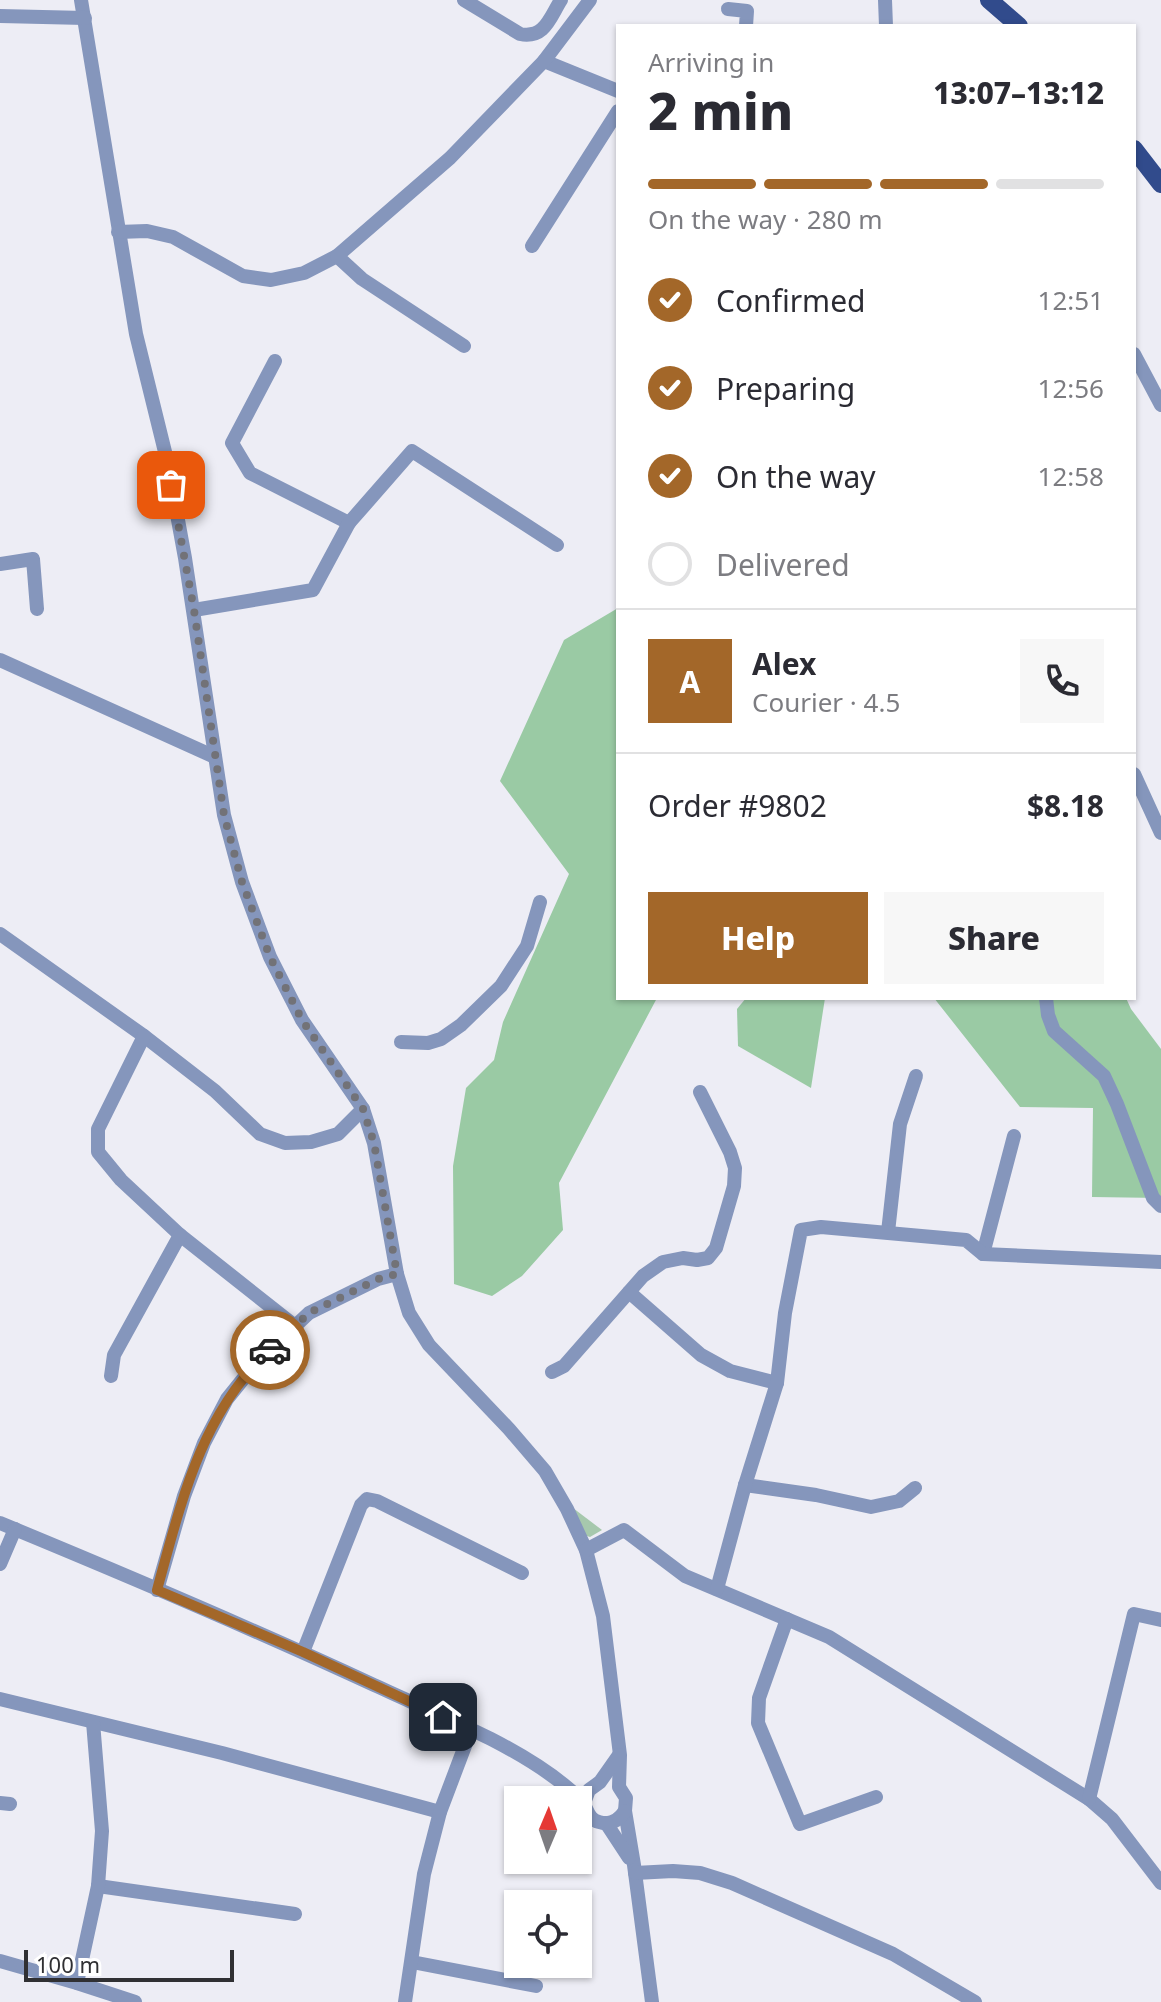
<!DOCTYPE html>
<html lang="en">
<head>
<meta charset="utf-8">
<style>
  body { margin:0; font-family:"Noto Sans",sans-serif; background:#f7f7f7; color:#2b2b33; height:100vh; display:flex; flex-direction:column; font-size:30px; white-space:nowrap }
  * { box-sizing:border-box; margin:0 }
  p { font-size:26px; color:#7c7c81 }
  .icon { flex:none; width:44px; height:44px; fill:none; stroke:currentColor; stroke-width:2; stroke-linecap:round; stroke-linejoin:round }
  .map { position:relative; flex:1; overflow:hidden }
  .panel { position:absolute; left:616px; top:24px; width:520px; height:976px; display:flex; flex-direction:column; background:#fff; border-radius:0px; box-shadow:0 2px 6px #0004 }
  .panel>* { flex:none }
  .needle { width:52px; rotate:2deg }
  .buttons { position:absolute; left:504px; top:1786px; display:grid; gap:16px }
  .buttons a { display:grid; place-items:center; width:88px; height:88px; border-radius:0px; background:#fff; box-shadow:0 2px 6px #0004; font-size:40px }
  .scale { position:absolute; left:24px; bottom:20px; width:210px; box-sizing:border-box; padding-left:8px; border:4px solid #303033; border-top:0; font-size:22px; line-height:28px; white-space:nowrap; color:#303033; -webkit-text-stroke:6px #fff; paint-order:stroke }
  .pin { position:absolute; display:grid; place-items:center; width:68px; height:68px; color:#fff; margin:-34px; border-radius:16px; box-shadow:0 4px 12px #0006 }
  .courier { position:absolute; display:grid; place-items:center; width:80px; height:80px; margin:-40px; border:6px solid #a36729; border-radius:50%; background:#fff; color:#222; box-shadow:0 2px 10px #0007 }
  .head em { font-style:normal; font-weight:800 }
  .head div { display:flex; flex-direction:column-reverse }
  .head { display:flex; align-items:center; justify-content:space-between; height:136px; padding:0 32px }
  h1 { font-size:52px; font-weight:800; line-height:60px }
  .bar { display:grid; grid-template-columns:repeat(4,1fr); gap:12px 8px; align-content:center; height:96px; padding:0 32px }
  .bar i { height:10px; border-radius:6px; background:#e1e1e2 }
  .bar .active { background:#a36729 }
  .bar p { grid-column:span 4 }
  .line { display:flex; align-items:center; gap:20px; padding:0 32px; border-top:2px solid #e1e1e2 }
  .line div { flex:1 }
  .round { display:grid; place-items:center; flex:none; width:84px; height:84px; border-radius:0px; background:#f7f7f7 }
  ol { padding:0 32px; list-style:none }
  li { display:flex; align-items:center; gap:24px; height:88px }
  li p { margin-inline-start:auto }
  li .icon { padding:8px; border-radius:50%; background:#a36729; color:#fff; stroke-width:4 }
  li:last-child { color:#7c7c81 }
  li i { width:44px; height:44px; border:4px solid #e1e1e2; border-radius:50% }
  .cta { display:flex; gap:16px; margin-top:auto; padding:16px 32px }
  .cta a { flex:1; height:92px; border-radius:0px; background:#a36729; color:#fff; font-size:32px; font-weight:800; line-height:92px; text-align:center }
  .cta a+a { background:#f7f7f7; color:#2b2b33 }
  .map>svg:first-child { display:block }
  .green { fill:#a6c8ad }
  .forest { fill:#9acaa4 }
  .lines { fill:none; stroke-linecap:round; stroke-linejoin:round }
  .minor { stroke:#8596bc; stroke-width:14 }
  .major { stroke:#314b8c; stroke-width:18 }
  .done { stroke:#727277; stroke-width:8; stroke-dasharray:0 14.4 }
  .route { stroke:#a36729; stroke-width:10 }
</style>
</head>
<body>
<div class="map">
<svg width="1161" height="2002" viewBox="0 0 1161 2002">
  <rect width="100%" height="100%" fill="#ededf5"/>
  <path class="green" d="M569 1505 602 1530 590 1537 584 1535Z"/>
  <g class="forest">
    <path d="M618 608V998H657L559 1183 563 1230 522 1276 492 1296 454 1284 453 1166 466 1088 494 1060 503 1022 569 874 500 781 564 640Z"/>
    <path d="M746 998H825L811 1088 738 1046 737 1009Z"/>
    <path d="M934 998H1126L1131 1009 1161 1049V1198L1092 1197 1093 1108 1020 1107Z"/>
  </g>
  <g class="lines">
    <g class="minor">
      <path d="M81 0 136 334 167 460 185 558 224 815 242 882 270 957 302 1020 363 1109 374 1143 397 1274 409 1313 429 1345 509 1429 545 1471 567 1509 586 1550 603 1616 620 1755 619 1787 626 1798 625 1811 634 1865 652 2002"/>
      <path d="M464 0 520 34C545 39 550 17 561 0"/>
      <path d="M885 0 886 26"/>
      <path d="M728 9 747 11 746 26"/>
      <path d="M0 16 85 18"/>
      <path d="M544 61 618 91"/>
      <path d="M118 232 147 231 173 237 243 276 271 280 304 273 337 256"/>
      <path d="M532 246 618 111"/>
      <path d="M464 346 362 279 337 256 450 158 544 61 590 0"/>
      <path d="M1134 354 1161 405"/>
      <path d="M275 361 232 443 250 473 349 523"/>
      <path d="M0 564 33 559 37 609"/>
      <path d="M194 610 313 590 349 523 412 451 557 545"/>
      <path d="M0 660 215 757"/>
      <path d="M1134 774 1161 833"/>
      <path d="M0 934 144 1036 215 1091 260 1134 285 1143 311 1142 338 1134 363 1109"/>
      <path d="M1046 998 1048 1015 1054 1031 1104 1076 1117 1104 1153 1198 1161 1206"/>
      <path d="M144 1036 98 1129V1152L121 1180 180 1235 295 1326"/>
      <path d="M401 1042 428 1043 441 1039 461 1025 501 986 527 946 540 902"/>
      <path d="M888 1232 900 1124 916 1076"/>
      <path d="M983 1254 1014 1136"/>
      <path d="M629 1292 701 1355 730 1371 777 1383"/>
      <path d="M552 1372 564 1366 643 1276 663 1262 683 1258 697 1260 708 1258 716 1248 734 1186 735 1168 730 1152 700 1092"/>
      <path d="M111 1376 114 1355 180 1235"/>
      <path d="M745 1485 816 1495 871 1507 899 1501 915 1488"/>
      <path d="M0 1523C126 1575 251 1628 374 1685 413 1703 453 1720 491 1739 522 1755 556 1775 581 1800 588 1808 587 1819 599 1822 610 1826 619 1820 625 1811"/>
      <path d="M586 1550 624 1530 685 1576 829 1637 1089 1799 1112 1819 1161 1883"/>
      <path d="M0 1564 15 1529"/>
      <path d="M717 1589 745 1485 777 1383 785 1313 801 1230 821 1227 966 1240 983 1254 1161 1262"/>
      <path d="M157 1590 184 1496 204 1443 227 1399 256 1363 309 1313 378 1279 397 1274"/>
      <path d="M787 1619 759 1698 758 1723 800 1824 876 1797"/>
      <path d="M303 1652 361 1505 367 1499 377 1501 522 1573"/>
      <path d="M0 1699 222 1753 440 1812"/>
      <path d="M1089 1799 1134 1614 1161 1620"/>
      <path d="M0 1803 10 1804"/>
      <path d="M584 1803 589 1790 600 1782 619 1755"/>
      <path d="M606 1823 629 1858"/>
      <path d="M635 1873 673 1871 700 1873 732 1883 893 1954 975 2002"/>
      <path d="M98 1886 295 1914"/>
      <path d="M0 1961 77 1983 135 2002"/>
      <path d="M412 1962 536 1986"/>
      <path d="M77 1983 98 1886 102 1831 93 1722"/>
      <path d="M405 2002 424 1874 440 1812 471 1730"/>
    </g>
    <g class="major">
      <path d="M989 0 1019 26"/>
      <path d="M1134 149 1161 184"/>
    </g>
  </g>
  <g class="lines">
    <path class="done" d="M171 485 194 610 224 815 242 882 270 957 302 1020 363 1109 374 1143 397 1274 378 1279 309 1313 270 1350"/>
    <path class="route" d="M270 1350C201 1413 181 1503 157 1590L303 1652 443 1717"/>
  </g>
</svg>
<div class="buttons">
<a><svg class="needle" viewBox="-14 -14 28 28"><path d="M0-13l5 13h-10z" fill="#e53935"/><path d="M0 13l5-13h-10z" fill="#7c7c81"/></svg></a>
<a><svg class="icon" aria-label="locate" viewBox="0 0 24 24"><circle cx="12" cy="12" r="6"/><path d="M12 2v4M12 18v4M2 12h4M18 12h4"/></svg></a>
</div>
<div class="scale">100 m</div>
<div class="pin" style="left:171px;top:485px;background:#ea580c"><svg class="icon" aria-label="bag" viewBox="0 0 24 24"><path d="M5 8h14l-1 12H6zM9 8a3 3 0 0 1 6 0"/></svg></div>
<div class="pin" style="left:443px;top:1717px;background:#1f2937"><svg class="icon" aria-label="home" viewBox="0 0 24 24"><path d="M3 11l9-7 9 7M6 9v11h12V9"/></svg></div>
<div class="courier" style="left:270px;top:1350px"><svg class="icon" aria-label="car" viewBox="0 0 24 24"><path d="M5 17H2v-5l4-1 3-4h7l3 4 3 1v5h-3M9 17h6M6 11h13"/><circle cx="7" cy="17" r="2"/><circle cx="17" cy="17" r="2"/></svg></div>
<section class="panel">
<div class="head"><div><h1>2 min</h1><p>Arriving in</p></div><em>13:07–13:12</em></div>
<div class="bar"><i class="active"></i><i class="active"></i><i class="active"></i><i></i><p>On the way · 280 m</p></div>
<ol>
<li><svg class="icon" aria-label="check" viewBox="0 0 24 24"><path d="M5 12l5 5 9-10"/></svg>Confirmed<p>12:51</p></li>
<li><svg class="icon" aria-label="check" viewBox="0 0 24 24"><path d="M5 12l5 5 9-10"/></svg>Preparing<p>12:56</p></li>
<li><svg class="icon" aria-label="check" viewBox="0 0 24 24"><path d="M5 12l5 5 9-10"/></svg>On the way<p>12:58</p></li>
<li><i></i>Delivered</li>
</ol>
<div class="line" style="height:144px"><b class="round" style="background:#a36729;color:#fff">A</b><div><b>Alex</b><p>Courier · 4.5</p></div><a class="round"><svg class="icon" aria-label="phone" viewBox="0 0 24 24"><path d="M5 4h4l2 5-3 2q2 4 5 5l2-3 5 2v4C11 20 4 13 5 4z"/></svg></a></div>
<div class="line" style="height:104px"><div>Order #9802</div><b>$8.18</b></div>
<div class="cta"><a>Help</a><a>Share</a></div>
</section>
</div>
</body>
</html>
